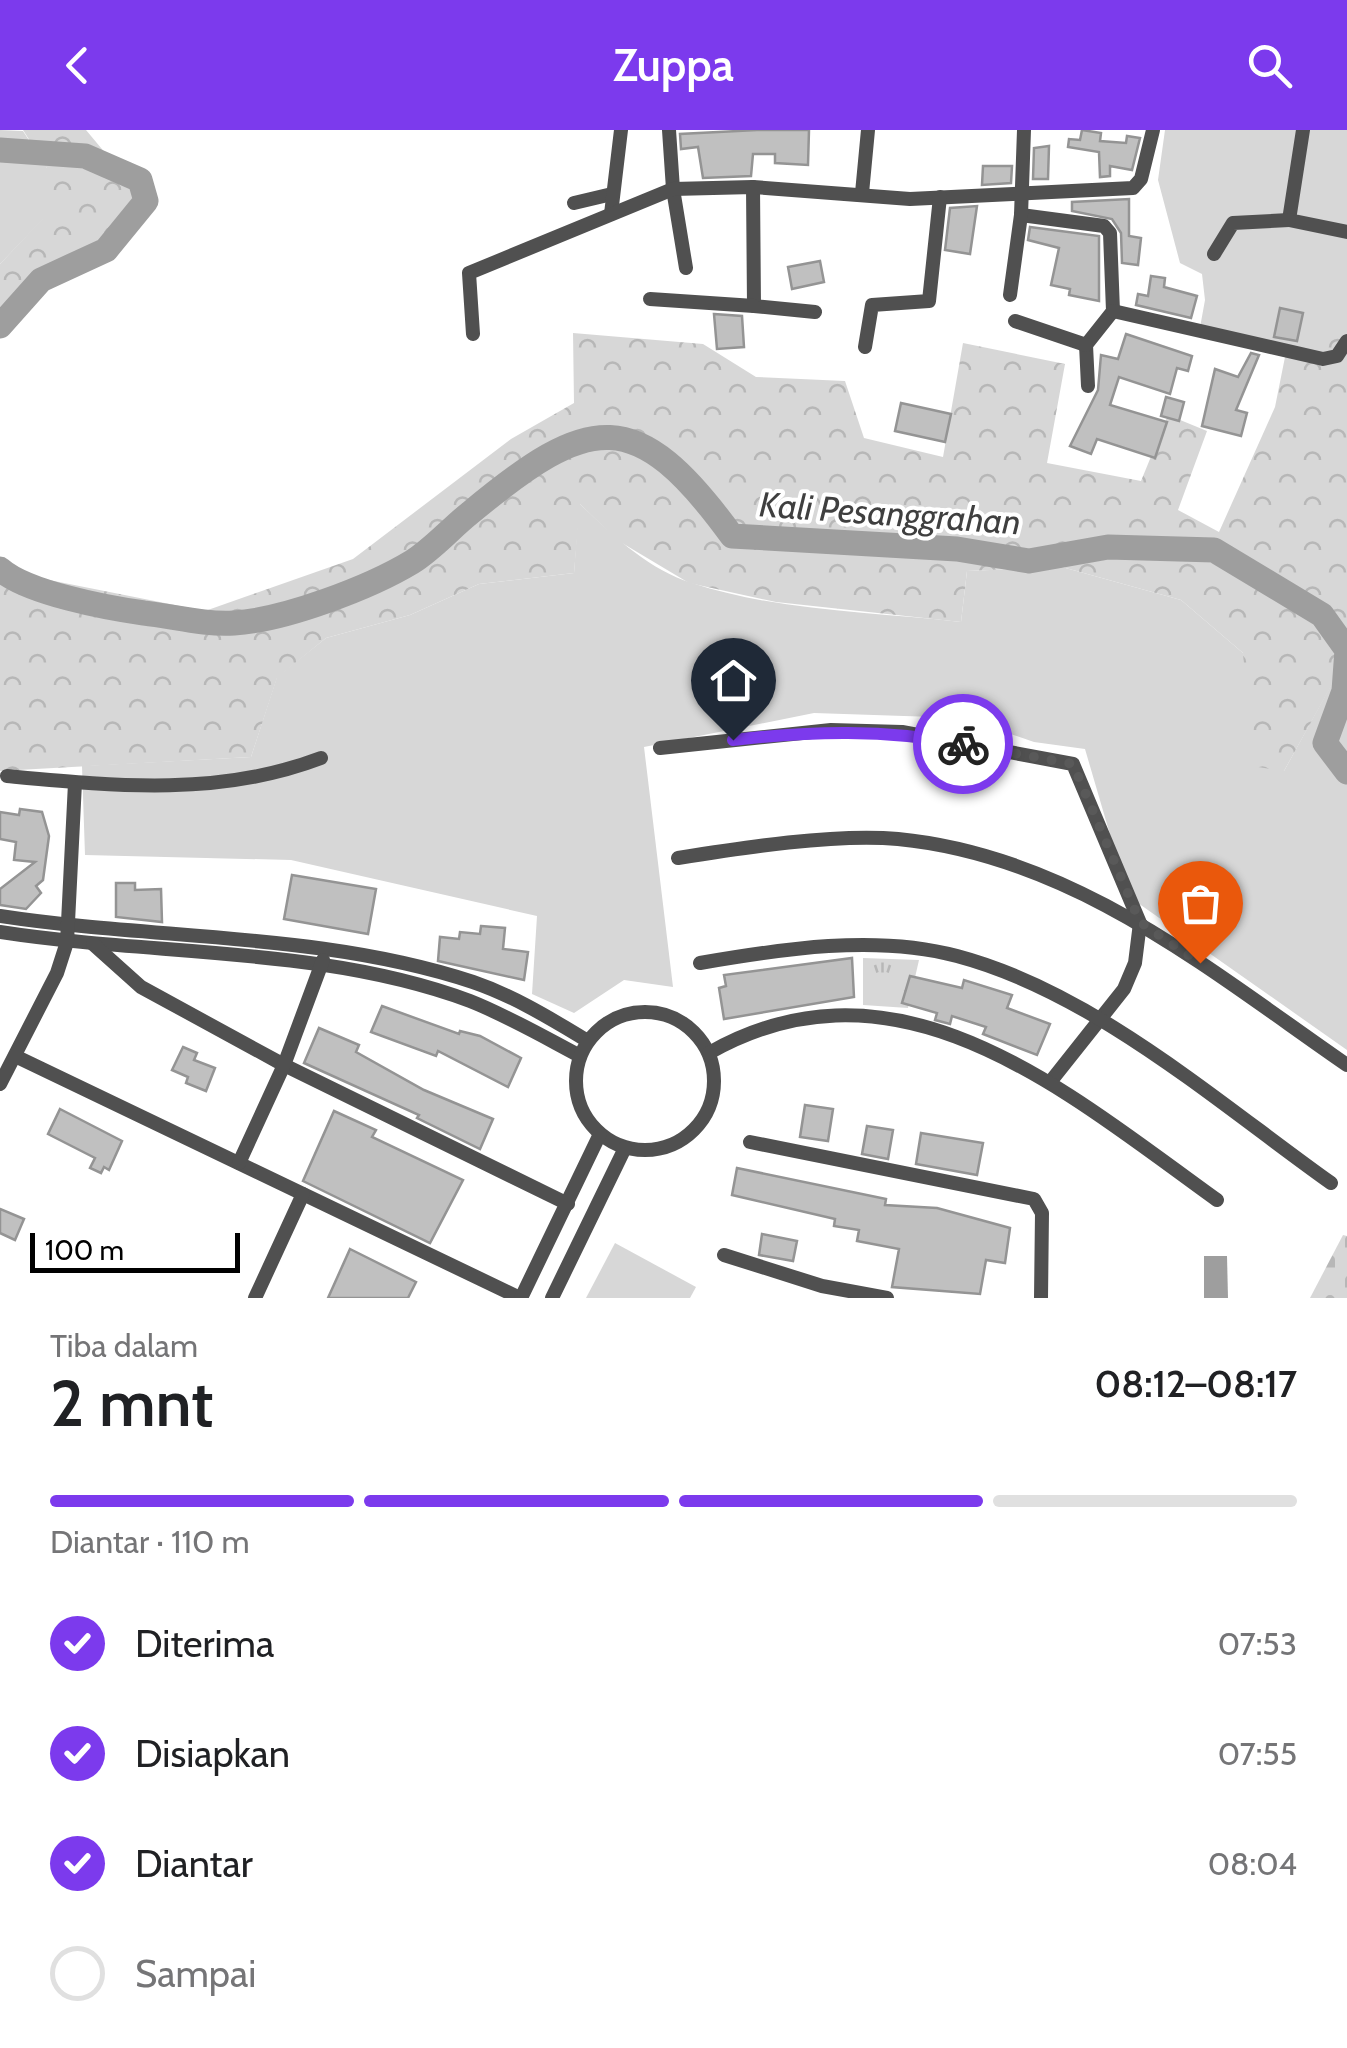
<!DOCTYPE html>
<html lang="id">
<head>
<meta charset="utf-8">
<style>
  body { margin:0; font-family:Cabin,sans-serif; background:#f2f2f2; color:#202124; height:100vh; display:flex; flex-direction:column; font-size:38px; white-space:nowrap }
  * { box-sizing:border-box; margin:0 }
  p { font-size:32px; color:#757577 }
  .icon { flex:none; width:55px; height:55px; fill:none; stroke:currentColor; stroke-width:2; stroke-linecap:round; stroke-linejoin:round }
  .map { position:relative; height:1168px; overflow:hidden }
  .side { display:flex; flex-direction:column; background:#fff; flex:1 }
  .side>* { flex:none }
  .scale { position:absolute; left:30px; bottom:25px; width:210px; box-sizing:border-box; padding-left:10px; border:5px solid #000; border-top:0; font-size:28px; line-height:35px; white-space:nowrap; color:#000; -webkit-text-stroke:8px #fff; paint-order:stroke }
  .pin { position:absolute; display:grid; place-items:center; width:85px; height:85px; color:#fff; margin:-102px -42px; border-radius:50% 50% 50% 0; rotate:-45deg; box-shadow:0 0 10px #0007 }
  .pin .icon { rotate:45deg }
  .courier { position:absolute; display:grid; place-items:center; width:100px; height:100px; margin:-50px; border:8px solid #7c3aed; border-radius:50%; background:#fff; color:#222; box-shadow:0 2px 12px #0007 }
  .headline em { font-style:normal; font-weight:600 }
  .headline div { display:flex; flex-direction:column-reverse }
  .headline { display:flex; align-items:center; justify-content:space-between; height:170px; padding:0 50px }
  h1 { font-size:65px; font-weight:600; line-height:75px }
  .bar { display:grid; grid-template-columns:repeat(4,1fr); gap:15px 10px; align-content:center; height:120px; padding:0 50px }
  .bar i { height:12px; border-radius:8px; background:#e0e0e0 }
  .bar .current { background:#7c3aed }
  .bar p { grid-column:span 4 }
  ol { padding:0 50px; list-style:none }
  li { display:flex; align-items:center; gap:30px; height:110px }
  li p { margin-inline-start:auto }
  li .icon { padding:10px; border-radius:50%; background:#7c3aed; color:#fff; stroke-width:4 }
  li:last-child { color:#757577 }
  li i { width:55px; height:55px; border:5px solid #e0e0e0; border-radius:50% }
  header { display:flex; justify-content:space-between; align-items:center; height:130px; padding:0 50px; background:#7c3aed; color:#fff; font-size:45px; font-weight:600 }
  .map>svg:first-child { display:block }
  .grass { fill:#d7d7d7 }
  .forest { fill:url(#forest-crowns) }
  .cemetery { fill:url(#cemetery-stones) }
  .park { fill:url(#park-tufts) }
  .water { fill:#9e9e9e }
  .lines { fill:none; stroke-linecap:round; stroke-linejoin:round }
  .river { stroke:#9e9e9e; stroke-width:25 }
  .building { fill:#c0c0c0; stroke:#949494; stroke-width:2.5 }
  .street { stroke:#505050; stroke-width:14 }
  .done { stroke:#595959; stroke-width:10; stroke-dasharray:0 18 }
  .route { stroke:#7c3aed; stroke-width:12 }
  .labels { text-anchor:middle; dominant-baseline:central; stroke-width:8; stroke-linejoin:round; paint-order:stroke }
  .water-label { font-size:35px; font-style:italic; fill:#3f3f3f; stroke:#fff }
</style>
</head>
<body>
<header><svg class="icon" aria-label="back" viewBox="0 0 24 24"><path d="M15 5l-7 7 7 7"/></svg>Zuppa<svg class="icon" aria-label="search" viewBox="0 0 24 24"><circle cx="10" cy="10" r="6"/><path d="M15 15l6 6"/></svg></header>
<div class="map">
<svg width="1347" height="1168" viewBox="0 0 1347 1168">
  <defs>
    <pattern id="forest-crowns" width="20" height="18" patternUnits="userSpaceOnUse" patternTransform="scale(2.5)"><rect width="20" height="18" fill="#d7d7d7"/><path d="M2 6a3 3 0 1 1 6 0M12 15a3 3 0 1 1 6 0" fill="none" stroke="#b7b7b7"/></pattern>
    <pattern id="cemetery-stones" width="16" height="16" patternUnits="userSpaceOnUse" patternTransform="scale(2.5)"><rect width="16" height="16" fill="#d7d7d7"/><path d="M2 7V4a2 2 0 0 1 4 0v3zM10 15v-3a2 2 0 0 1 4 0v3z" fill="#b7b7b7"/></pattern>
    <pattern id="park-tufts" width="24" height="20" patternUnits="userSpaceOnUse" patternTransform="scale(2.5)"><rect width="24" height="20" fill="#d7d7d7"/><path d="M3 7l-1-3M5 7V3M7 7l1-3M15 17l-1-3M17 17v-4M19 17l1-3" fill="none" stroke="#b7b7b7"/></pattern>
  </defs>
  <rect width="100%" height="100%" fill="#fff"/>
  <g class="grass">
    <path d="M0 0 23 1 47 38V85L0 134Z"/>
    <path d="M1165 0H1347V212L1340 224 1199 203 1205 170 1202 144 1180 133 1158 50Z"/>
    <path d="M579 373C611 404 649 440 692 453 777 481 872 482 961 492L967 441 1062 437 1181 470 1243 523 1284 641 1335 548 1347 557V920L1128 766 1085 619 1034 612 964 588 814 583 644 617 673 857 624 850 574 883 532 864 537 786 291 730 85 725 82 636 251 627 277 547 326 508 410 485 479 454 574 443Z"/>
    <path d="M615 1113 696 1157 690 1168H586Z"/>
  </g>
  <g class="forest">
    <path d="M23 0H86L137 61 99 122 0 186V134L47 84V38Z"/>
    <path d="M1347 200V557L1335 549 1284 641 1252 636 1243 523 1181 470 1062 437 967 441 961 492 776 472 689 453 617 410 580 374 574 443 479 454 410 485 326 508 277 548 251 627 0 641V427L34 447 205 481 353 429 511 309 574 273 573 203 703 214 756 247 845 251 864 308 943 327 963 213 1065 234 1047 333 1141 351 1168 285 1207 301 1178 380 1219 402 1275 277 1286 222Z"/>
  </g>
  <path class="cemetery" d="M1343 1105 1347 1106V1168H1310Z"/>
  <path class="park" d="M863 828 919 830 908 878 863 875Z"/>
  <path class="water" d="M1204 1126H1227L1228 1168H1204Z"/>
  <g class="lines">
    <g class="river">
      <path d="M0 20 85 26 140 50 146 71 106 120 41 150 0 196"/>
      <path d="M0 439C27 463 108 478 144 483 172 486 205 495 234 493 284 490 369 458 412 432 433 419 451 398 470 383 590 283 636 274 732 406L957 419 1029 431 1108 417 1214 420 1322 485 1347 520 1344 561 1325 613 1347 642"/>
    </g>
  </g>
  <g class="building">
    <path d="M757 0H809L808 35 775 33V24H753L751 46 703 48 698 17 681 19 680 4Z"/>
    <path d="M1082 0 1101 3 1100 11 1126 13 1127 6 1140 8 1132 40 1110 36V46L1100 47 1099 22 1068 17 1069 9 1080 10Z"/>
    <path d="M1049 16 1048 49H1033L1034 18Z"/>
    <path d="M983 36H1012L1011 53 982 55Z"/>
    <path d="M1129 69V106L1141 108 1138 135 1122 133 1121 103 1112 89 1072 81V72Z"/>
    <path d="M977 76 970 124 945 120 950 78Z"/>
    <path d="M1030 97 1099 106V171L1069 165 1070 159 1051 155 1059 118 1028 110Z"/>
    <path d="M820 131 824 152 792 159 788 137Z"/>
    <path d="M1151 146 1165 148 1164 157 1197 166 1191 188 1136 175 1138 164 1148 166Z"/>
    <path d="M1280 178 1303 183 1297 211 1274 207Z"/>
    <path d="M714 184 742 186 744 217 717 219Z"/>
    <path d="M1126 204 1192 226 1188 241 1177 238 1170 264 1119 247 1110 275 1167 292 1155 328 1097 309 1091 324 1070 316 1098 260 1101 225 1118 229Z"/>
    <path d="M1251 223 1259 225 1236 280 1247 283 1241 306 1202 296 1215 239 1238 247Z"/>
    <path d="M1166 267 1184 272 1179 291 1161 286Z"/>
    <path d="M901 273 951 284 945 312 895 301Z"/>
    <path d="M20 679 42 682 49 706 43 750 36 756 41 763 26 779 0 775V759L35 732 14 730 16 712 0 709V682L19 685Z"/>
    <path d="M292 745 376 759 368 804 284 789Z"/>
    <path d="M116 753H135V760L161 759 162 792 116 787Z"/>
    <path d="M481 796 505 798 503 819 528 822 524 850 438 831 440 807 459 809 460 802 480 804Z"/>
    <path d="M852 828 854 867 724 889 719 858 726 856 724 845Z"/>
    <path d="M910 846 962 858 964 850 1012 865 1007 878 1050 894 1037 925 983 904 986 897 952 886 950 894 935 890 937 883 902 873Z"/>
    <path d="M382 876 459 904 460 901 480 906 521 928 508 957 438 921 436 926 371 902Z"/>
    <path d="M319 898 359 915 356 922 424 960 493 989 480 1019 417 988 419 985 304 933Z"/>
    <path d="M183 917 197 923 194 930 215 938 206 961 186 953 188 947 172 940Z"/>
    <path d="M805 975 833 979 828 1011 800 1007Z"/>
    <path d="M60 979 122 1011 109 1040 104 1037 101 1043 90 1038 95 1028 48 1004Z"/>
    <path d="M334 981 376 1000 372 1007 463 1050 430 1113 303 1051Z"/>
    <path d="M867 996 893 1000 888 1029 862 1024Z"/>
    <path d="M921 1003 983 1013 977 1045 916 1034Z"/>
    <path d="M737 1038 886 1069 885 1075 937 1078 1010 1098 1005 1133 986 1130 980 1164 892 1157 899 1119 857 1111 859 1100 834 1096 835 1089 732 1065Z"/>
    <path d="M0 1079 24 1089 15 1110 0 1103Z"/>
    <path d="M762 1104 797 1111 793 1131 759 1125Z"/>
    <path d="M350 1119 416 1152 408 1168H328Z"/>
  </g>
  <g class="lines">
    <g class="street">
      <path d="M669 0 673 59 686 138"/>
      <path d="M1303 0 1289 90 1347 102"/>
      <path d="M753 57 754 176 815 182"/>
      <path d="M862 63 868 0"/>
      <path d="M574 73 612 64"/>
      <path d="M611 84 621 0"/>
      <path d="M1021 85 1104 96 1110 103 1113 181 1086 215 1088 256"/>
      <path d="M1214 124 1233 93 1289 90"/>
      <path d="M1010 165 1021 85 1024 0"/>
      <path d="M650 169 754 176"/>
      <path d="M1113 181 1323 229 1337 226 1347 211"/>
      <path d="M1015 191 1086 215"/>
      <path d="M473 204 469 143 673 59 753 57 910 69 1133 58 1141 49 1153 0"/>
      <path d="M865 217 872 175 929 171 940 67"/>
      <path d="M660 618 831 600 902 602 1073 634 1140 793 1135 833 1124 859 1051 951"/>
      <path d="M7 646C114 656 219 667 321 628"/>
      <path d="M678 728C741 718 836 703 898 709 1073 726 1208 839 1347 935"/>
      <path d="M0 786C156 810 322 802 473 852 514 866 551 889 588 911"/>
      <path d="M0 802C154 826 323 816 470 871 508 886 544 907 580 926"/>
      <path d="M93 814 141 857 284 935 568 1074"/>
      <path d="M700 833C781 819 876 804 957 826 1093 862 1217 972 1331 1053"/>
      <circle cx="645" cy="951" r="69"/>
      <path d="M709 923C899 815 1068 963 1217 1070"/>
      <path d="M15 926 520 1168"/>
      <path d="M0 954 57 843 67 812 75 653"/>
      <path d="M750 1012 1034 1069 1042 1083 1041 1168"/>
      <path d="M239 1033 284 935 323 830"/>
      <path d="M724 1125 822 1156 887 1168"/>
      <path d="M255 1168 303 1064"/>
      <path d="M521 1168 600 1004"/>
      <path d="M552 1168 625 1018"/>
    </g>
  </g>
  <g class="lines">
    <path class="done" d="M963 614 1073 634 1140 792 1200 833"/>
    <path class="route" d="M733 610C812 601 884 599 963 614"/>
  </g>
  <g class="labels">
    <g class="water-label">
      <text transform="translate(890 383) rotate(4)">Kali Pesanggrahan</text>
    </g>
  </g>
</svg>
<div class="scale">100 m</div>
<div class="pin" style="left:1200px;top:833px;background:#ea580c"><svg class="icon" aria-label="bag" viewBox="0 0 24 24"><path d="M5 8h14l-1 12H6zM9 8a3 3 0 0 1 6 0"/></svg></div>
<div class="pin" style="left:733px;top:610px;background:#1f2937"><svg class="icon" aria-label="home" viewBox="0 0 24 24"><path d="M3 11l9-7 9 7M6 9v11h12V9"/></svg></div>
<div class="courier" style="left:963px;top:614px"><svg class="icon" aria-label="bike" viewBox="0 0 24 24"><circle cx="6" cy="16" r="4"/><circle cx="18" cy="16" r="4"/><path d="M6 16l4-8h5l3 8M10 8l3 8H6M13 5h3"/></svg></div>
</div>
<section class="side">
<div class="headline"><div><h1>2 mnt</h1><p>Tiba dalam</p></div><em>08:12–08:17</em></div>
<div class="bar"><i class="current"></i><i class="current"></i><i class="current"></i><i></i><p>Diantar · 110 m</p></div>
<ol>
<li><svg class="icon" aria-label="check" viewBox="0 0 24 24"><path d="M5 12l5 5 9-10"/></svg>Diterima<p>07:53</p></li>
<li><svg class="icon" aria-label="check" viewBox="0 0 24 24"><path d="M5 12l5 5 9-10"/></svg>Disiapkan<p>07:55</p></li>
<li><svg class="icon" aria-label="check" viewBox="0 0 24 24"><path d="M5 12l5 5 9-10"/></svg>Diantar<p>08:04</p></li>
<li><i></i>Sampai</li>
</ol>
</section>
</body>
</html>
